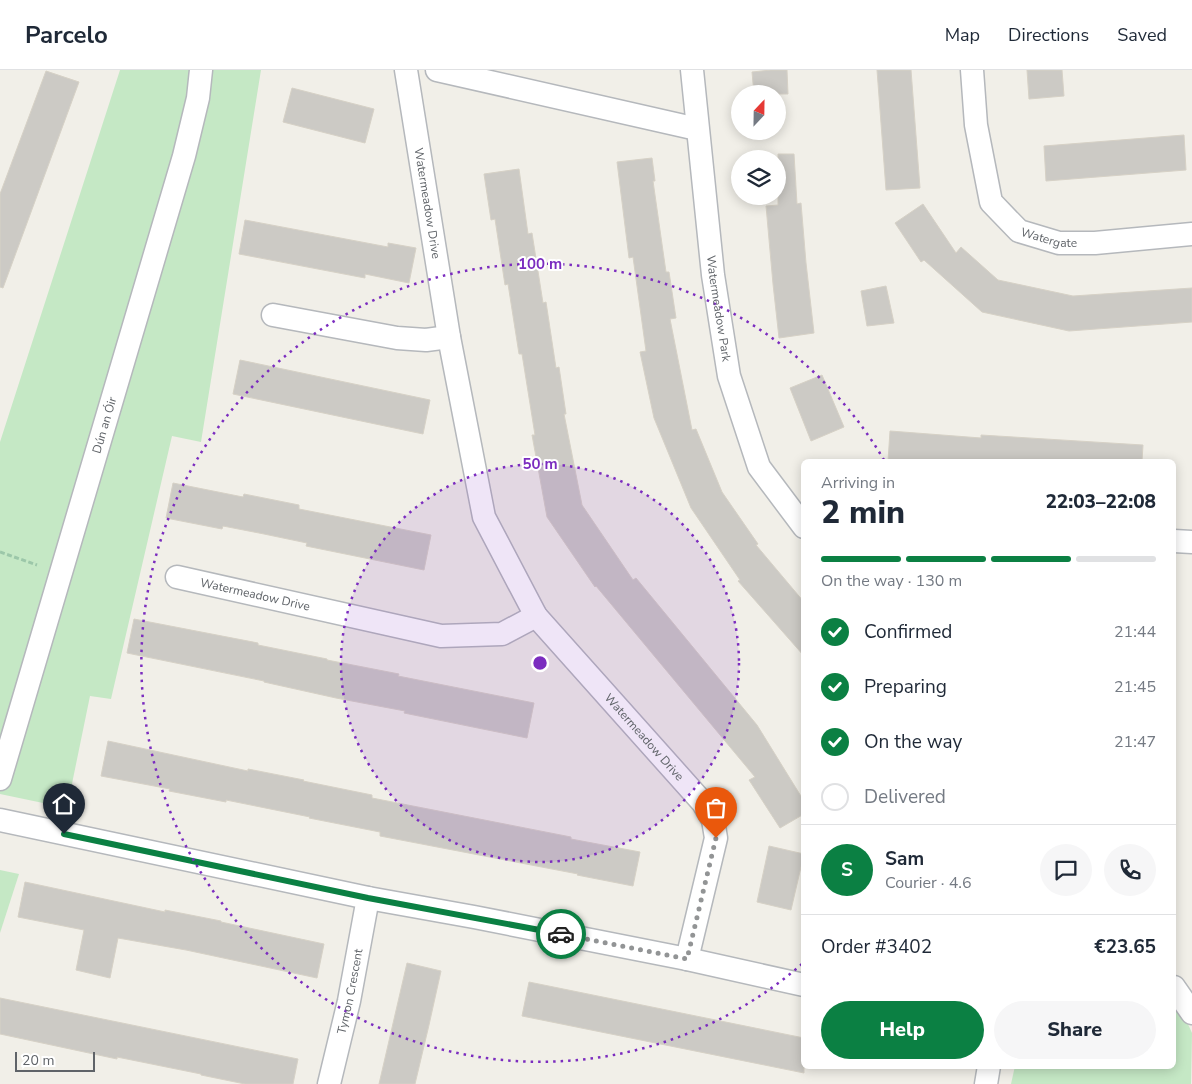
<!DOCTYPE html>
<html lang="en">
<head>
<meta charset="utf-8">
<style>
  body { margin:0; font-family:"Nunito Sans",sans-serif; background:#f6f6f7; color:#1f2937; height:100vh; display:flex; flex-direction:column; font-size:19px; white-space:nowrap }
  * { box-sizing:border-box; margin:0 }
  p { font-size:16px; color:#747a83 }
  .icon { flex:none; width:28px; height:28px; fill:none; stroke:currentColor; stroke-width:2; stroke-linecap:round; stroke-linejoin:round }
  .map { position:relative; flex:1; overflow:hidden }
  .side { position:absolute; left:801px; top:389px; width:375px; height:610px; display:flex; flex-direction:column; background:#fff; border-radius:8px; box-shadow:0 2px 12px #0003 }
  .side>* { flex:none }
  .needle { width:32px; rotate:22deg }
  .tools { position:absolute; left:731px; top:15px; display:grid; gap:10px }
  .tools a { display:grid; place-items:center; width:55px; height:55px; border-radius:50%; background:#fff; box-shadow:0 2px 12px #0003; font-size:25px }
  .scale { position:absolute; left:15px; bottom:12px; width:80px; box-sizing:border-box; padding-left:5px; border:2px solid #5f6368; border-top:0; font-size:14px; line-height:18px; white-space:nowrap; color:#5f6368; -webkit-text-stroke:4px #fff; paint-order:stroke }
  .pin { position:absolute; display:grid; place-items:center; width:42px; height:42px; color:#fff; margin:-51px -21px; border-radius:50% 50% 50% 0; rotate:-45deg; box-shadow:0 0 5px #0007 }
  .pin .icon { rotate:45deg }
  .courier { position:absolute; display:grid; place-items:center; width:50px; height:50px; margin:-25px; border:4px solid #0b8043; border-radius:50%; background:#fff; color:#222; box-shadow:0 1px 6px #0007 }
  .headline em { font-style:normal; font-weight:800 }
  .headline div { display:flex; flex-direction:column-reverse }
  .headline { display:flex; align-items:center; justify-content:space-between; height:85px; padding:0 20px }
  h1 { font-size:32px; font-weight:800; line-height:38px }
  .bar { display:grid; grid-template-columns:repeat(4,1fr); gap:8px 5px; align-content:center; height:60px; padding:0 20px }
  .bar i { height:6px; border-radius:4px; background:#e0e1e3 }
  .bar .selected { background:#0b8043 }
  .bar p { grid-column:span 4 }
  .line { display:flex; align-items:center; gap:12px; padding:0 20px; border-top:1px solid #e0e1e3 }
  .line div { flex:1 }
  .round { display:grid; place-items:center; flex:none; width:52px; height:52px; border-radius:26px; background:#f6f6f7 }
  ol { padding:0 20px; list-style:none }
  li { display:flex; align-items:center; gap:15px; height:55px }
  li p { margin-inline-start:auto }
  li .icon { padding:5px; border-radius:50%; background:#0b8043; color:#fff; stroke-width:4 }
  li:last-child { color:#747a83 }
  li i { width:28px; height:28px; border:2px solid #e0e1e3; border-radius:50% }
  .primary-button { display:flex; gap:10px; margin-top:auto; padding:10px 20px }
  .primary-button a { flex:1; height:58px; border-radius:30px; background:#0b8043; color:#fff; font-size:20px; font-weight:800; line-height:58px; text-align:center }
  .primary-button a+a { background:#f6f6f7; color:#1f2937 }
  header { display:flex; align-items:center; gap:30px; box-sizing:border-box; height:70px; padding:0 25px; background:#fff; border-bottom:1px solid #e0e1e3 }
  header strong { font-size:24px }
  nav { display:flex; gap:28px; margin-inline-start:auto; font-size:18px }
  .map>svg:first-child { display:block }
  .green { fill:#c5e8c5 }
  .building { fill:#cccac5; stroke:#d6d1c6 }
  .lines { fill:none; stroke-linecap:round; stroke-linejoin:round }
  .minor-casing { stroke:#b5b8bc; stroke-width:25 }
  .path { stroke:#9cc7a9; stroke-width:3; stroke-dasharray:5 2.5; stroke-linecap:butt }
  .minor { stroke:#fff; stroke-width:22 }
  .done { stroke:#929495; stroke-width:5; stroke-dasharray:0 9 }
  .route { stroke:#0b8043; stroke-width:6 }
  .ring { fill:none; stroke:#7b2cbf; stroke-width:2.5; stroke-dasharray:2.5 5 }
  .labels { text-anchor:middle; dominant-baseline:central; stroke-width:4; stroke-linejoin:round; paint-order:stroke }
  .street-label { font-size:12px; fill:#5f6368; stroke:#fff }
  .centre { fill:#7b2cbf; stroke:#fff; stroke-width:2.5 }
  .ring-label { font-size:15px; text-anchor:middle; font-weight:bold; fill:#7b2cbf; stroke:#fff; stroke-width:4; stroke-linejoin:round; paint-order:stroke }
</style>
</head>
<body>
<header>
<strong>Parcelo</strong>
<nav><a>Map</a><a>Directions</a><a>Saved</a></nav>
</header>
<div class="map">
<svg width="1192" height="1014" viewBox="0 0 1192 1014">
  <rect width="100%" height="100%" fill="#f1efe8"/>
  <g class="green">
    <path d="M120 0H261L201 372 172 366 111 629 90 626 67 738 0 724V372Z"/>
    <path d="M0 800 19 804 0 863Z"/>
    <path d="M1174 923 1192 963 1191 1014H1011L1015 996H1174Z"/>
  </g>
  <g class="building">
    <path d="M771 0H787L788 24H754L752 2Z"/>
    <path d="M877 0H911L920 118 886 120Z"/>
    <path d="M1027 0H1062L1064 26 1029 29Z"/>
    <path d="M46 1 79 12 3 218 0 217V124Z"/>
    <path d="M292 18 374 39 365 73 283 52Z"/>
    <path d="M1184 65 1186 100 1046 111 1044 76Z"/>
    <path d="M778 84H794L797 134 801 133 806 193 814 263 779 268 773 214 766 136 778 135Z"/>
    <path d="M652 88 655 111H653L666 202H669L676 248 670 249 692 360 696 359 722 422 758 474 756 475 804 532V586L738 511 740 510 691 438 654 348 640 282 646 281 633 187 629 188 617 92Z"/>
    <path d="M519 99 528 164 532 163 543 233 546 232 556 298 559 297 566 344H564L582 435 633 510 636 508 757 655 804 731V744L780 758 749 710 755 707 596 516 595 517 547 447 532 365H535L522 284H519L508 214 505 215 495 149 491 150 484 104Z"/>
    <path d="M923 134 956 183 961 177 998 210 1073 226 1192 218V252L1069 261 982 242 924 190 921 192 895 153Z"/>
    <path d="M245 150 388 177V173L416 178 409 213 365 204V208L239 184Z"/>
    <path d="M886 216 894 253 867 256 861 221Z"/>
    <path d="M240 290 430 330 423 364 233 324Z"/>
    <path d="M822 305 844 357 811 371 790 318Z"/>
    <path d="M890 361 981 368V365L1143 375 1142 391H888Z"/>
    <path d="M173 413 243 427 244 424 299 435V439L431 465 424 500 306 476 307 473 264 464 223 456 222 459 166 448Z"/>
    <path d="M134 549 258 573V575L327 589V590L399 604 398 606 534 633 527 668 404 643 405 641 336 628 264 612V611L127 583Z"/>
    <path d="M108 671 248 701V699L304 710 303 711 372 725V728L571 767V769L640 782 633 816 577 805 578 804 380 766V762L309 748 310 747 226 730V732L169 721 170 719 101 706Z"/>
    <path d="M769 776 804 784 791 840 757 832Z"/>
    <path d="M25 812 165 842V840L221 851V852L324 874 317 908 186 880 118 868 110 908 76 900 84 860 18 847Z"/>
    <path d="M407 893 441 901 429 955 415 1014H379Z"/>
    <path d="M529 912 804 968V1003L522 946Z"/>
    <path d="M0 928 298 989 293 1014H245L201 1005V1004L117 987V989L0 964Z"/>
  </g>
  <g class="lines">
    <defs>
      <g id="minor">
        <path id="s1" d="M406 0 449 267 484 447 536 546 703 733 713 750 716 768 687 889"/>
        <path d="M437 0 697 59"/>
        <path id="s2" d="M692 0 713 205 729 306 759 397 804 457"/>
        <path id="s3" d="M972 0 976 55 991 132 1019 161 1059 173H1095L1192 164"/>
        <path d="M273 245 397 268 426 270 449 267"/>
        <path d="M1174 471 1192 472"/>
        <path id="s4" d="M177 507 441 566 502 564 536 546"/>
        <path id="s5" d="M0 709 184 86 198 28 201 0"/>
        <path d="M0 750 368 828 474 847 687 889 804 915"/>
        <path d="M1174 917 1192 943"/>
        <path id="s6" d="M329 1014 349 931 368 828"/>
        <path d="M986 1014 989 996"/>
      </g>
    </defs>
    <use href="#minor" class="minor-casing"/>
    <path class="path" d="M0 482 37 495"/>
    <use href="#minor" class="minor"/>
  </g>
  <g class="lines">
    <path class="done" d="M561 864 687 889 716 768"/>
    <path class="route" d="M64 764 368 828 561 864"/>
  </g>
  <circle cx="540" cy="593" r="199" fill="#7b2cbf" fill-opacity=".12"/>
  <g class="ring">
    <circle cx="540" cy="593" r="199"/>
    <path d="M802 894A399 399 0 1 1 884 390"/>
  </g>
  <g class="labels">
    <g class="street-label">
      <text stroke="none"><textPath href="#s1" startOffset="135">Watermeadow Drive</textPath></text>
      <text stroke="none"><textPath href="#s3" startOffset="205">Watergate</textPath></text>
      <text stroke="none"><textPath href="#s2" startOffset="240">Watermeadow Park</textPath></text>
      <text stroke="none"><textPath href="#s5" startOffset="369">Dún an Óir</textPath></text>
      <text stroke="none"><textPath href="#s4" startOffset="80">Watermeadow Drive</textPath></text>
      <text stroke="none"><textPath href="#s1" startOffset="728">Watermeadow Drive</textPath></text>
      <text stroke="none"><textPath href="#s6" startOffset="95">Tymon Crescent</textPath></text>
    </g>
  </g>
  <circle cx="540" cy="593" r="8" class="centre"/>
  <g class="ring-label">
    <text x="540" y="199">100 m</text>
    <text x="540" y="399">50 m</text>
  </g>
</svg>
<div class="tools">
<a><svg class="needle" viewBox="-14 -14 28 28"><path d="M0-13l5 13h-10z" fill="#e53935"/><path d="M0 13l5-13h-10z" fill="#747a83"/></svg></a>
<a><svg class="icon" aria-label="layers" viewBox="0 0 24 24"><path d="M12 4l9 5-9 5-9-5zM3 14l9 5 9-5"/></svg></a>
</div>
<div class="scale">20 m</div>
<div class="pin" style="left:716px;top:768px;background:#ea580c"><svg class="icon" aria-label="bag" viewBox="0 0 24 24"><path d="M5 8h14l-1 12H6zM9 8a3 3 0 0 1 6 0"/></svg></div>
<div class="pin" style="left:64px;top:764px;background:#1f2937"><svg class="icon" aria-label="home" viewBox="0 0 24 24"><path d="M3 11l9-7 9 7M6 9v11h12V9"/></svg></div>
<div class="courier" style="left:561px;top:864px"><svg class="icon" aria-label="car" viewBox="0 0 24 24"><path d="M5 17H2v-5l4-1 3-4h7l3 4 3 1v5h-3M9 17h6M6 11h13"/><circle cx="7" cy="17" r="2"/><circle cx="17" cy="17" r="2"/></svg></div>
<section class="side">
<div class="headline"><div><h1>2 min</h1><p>Arriving in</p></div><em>22:03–22:08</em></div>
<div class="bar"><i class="selected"></i><i class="selected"></i><i class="selected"></i><i></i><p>On the way · 130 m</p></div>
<ol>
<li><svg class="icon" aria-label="check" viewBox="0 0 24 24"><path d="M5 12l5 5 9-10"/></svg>Confirmed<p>21:44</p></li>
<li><svg class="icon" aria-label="check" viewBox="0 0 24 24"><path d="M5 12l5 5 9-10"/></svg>Preparing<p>21:45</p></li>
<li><svg class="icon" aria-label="check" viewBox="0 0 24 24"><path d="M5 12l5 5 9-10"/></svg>On the way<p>21:47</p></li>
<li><i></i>Delivered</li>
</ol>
<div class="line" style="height:90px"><b class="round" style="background:#0b8043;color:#fff">S</b><div><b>Sam</b><p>Courier · 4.6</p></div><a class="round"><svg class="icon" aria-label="chat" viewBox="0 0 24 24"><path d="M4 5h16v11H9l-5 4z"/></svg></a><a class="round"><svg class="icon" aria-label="phone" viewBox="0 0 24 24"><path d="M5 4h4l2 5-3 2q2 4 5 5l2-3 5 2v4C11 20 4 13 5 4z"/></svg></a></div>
<div class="line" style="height:65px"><div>Order #3402</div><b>€23.65</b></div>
<div class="primary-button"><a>Help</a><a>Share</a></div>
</section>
</div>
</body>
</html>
